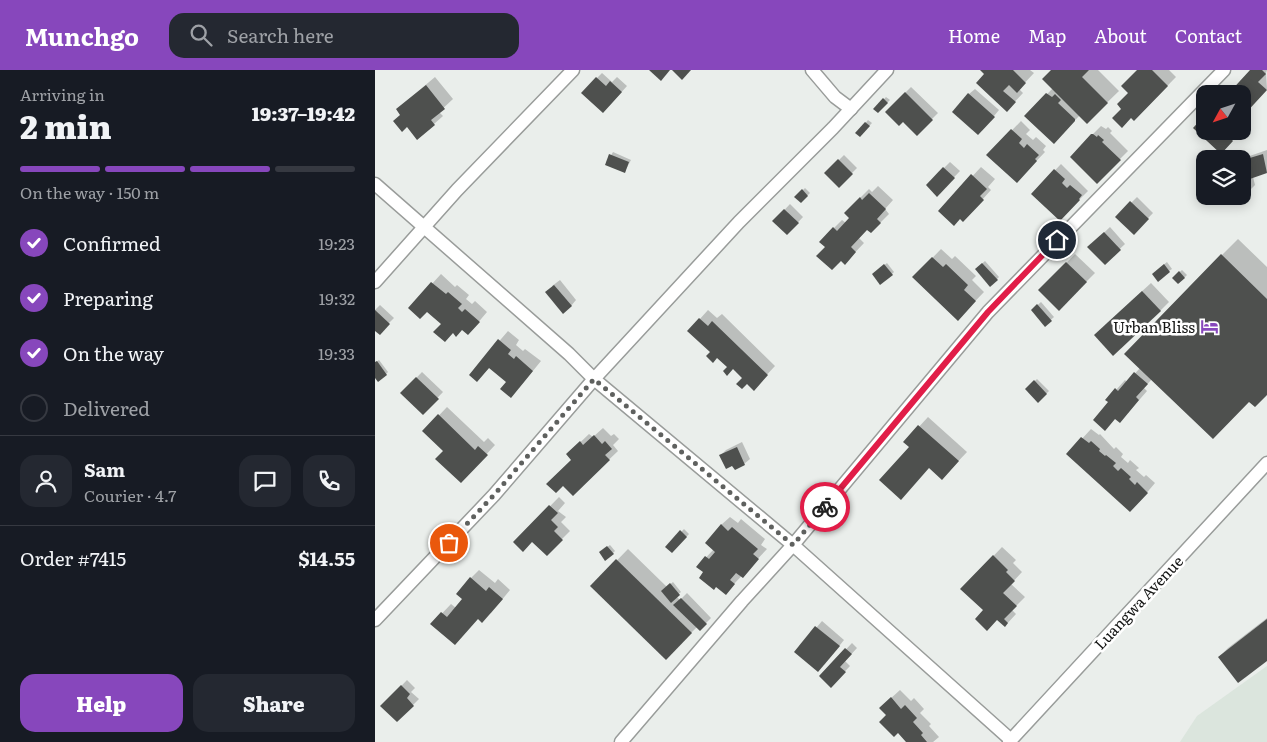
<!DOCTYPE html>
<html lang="en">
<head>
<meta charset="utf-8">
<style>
  body { margin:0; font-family:Literata,serif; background:#242831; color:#f1f3f6; height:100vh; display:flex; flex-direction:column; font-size:19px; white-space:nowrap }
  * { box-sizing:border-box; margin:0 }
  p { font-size:16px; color:#9ea1a6 }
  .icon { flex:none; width:28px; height:28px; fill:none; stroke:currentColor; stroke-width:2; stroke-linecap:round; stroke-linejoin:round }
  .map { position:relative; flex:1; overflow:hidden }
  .panel { display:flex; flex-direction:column; background:#171b24; width:375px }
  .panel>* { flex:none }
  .needle { width:32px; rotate:230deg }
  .buttons { position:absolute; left:821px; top:15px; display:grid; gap:10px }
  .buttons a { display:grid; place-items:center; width:55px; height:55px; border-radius:10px; background:#171b24; box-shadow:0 2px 12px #0003; font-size:25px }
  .pin { position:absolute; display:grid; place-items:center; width:42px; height:42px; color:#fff; margin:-21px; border:2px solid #fff; border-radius:50%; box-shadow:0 1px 5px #0007 }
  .courier { position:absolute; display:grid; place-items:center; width:50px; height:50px; margin:-25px; border:4px solid #e11d48; border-radius:50%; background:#fff; color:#222; box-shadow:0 1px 6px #0007 }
  .overview em { font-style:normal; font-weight:800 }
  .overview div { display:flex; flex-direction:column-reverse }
  .overview { display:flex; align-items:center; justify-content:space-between; height:85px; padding:0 20px }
  h1 { font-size:32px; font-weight:800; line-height:38px }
  .bar { display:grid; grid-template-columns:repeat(4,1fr); gap:8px 5px; align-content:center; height:60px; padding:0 20px }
  .bar i { height:6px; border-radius:4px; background:#363941 }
  .bar .selected { background:#8747bc }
  .bar p { grid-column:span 4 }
  .line { display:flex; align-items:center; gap:12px; padding:0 20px; border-top:1px solid #363941 }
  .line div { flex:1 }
  .round { display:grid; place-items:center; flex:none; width:52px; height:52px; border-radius:15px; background:#242831 }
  ol { padding:0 20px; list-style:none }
  li { display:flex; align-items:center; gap:15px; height:55px }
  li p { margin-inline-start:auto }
  li .icon { padding:5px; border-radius:50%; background:#8747bc; color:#fff; stroke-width:4 }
  li:last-child { color:#9ea1a6 }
  li i { width:28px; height:28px; border:2px solid #363941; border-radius:50% }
  .action { display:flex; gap:10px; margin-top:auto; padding:10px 20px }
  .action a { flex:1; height:58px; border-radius:15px; background:#8747bc; color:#fff; font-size:20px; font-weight:800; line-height:58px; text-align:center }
  .action a+a { background:#242831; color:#f1f3f6 }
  header { display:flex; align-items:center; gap:30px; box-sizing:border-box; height:70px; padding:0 25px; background:#8747bc; color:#fff }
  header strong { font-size:24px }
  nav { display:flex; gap:28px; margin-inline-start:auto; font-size:18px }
  .search { width:350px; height:45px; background:#242831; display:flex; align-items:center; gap:12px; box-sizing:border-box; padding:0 18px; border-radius:15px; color:#9ea1a6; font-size:19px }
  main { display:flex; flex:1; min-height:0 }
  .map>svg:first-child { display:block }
  .built { fill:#dbe5dd }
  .shadow { fill:#0003 }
  .building { fill:#4e504e }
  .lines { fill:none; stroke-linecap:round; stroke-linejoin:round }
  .street-casing { stroke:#999c9a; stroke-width:15 }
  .street { stroke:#fff; stroke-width:12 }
  .done { stroke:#5f615f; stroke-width:5; stroke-dasharray:0 9 }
  .route { stroke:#e11d48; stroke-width:6 }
  .labels { text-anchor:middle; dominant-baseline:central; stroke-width:5; stroke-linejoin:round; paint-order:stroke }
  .poi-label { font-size:15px; fill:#141514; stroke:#fff; text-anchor:end }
  .street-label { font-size:15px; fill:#141514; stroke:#fff }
</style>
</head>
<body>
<header>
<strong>Munchgo</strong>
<div class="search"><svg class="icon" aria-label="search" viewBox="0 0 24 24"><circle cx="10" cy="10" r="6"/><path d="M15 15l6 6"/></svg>Search here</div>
<nav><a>Home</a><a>Map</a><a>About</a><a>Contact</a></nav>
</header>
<main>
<section class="panel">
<div class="overview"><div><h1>2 min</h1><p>Arriving in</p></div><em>19:37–19:42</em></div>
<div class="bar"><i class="selected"></i><i class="selected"></i><i class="selected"></i><i></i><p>On the way · 150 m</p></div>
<ol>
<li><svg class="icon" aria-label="check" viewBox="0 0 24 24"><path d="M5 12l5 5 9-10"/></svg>Confirmed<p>19:23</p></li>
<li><svg class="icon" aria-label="check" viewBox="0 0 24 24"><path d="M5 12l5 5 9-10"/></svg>Preparing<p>19:32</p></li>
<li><svg class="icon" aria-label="check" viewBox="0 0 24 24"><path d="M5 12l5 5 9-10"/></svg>On the way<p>19:33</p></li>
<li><i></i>Delivered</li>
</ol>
<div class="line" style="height:90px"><a class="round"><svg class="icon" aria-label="person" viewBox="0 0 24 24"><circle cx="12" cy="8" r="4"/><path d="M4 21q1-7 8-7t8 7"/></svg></a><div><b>Sam</b><p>Courier · 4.7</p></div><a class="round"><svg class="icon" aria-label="chat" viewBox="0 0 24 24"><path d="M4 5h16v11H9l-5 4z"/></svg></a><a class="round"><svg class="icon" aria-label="phone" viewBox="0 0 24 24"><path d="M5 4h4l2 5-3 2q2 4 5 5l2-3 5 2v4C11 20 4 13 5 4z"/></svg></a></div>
<div class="line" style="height:65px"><div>Order #7415</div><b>$14.55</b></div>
<div class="action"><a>Help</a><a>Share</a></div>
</section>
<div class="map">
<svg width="892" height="672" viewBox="0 0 892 672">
  <rect width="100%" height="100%" fill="#eaeeeb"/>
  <path class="built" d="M892 596V672H805L822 646Z"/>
  <g class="shadow">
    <path d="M607 0H655L659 3 644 19 648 23 632 40 611 4Z"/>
    <path d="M678 0H723L744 21 712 52 705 45 687 64 651 46 678 18Z"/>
    <path d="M764 0H794L801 7 759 50 748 39Z"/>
    <path d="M877 0H892L891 3 892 19 868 45V24Z"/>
    <path d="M227 3 237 12 242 7 252 16 234 36 222 8Z"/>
    <path d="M60 7 78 29 64 42 68 46 59 54 32 56 22 39Z"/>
    <path d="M536 17 563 43 542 64 528 50 511 42Z"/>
    <path d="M600 19 624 40 609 58 594 24Z"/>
    <path d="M511 27 515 30 503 42 500 39Z"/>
    <path d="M830 47V61H859L863 65 846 83 820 58Z"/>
    <path d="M493 50 497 53 485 66 482 63Z"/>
    <path d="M646 51 655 60 651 64 658 70 661 67 671 76 668 80 670 82 650 103 613 85Z"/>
    <path d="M726 56 731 59 733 57 737 61 735 63 753 81 722 112 717 65Z"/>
    <path d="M892 80V102L878 107 880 115 875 120 868 123 866 89Z"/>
    <path d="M238 82 256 90 250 101 231 94Z"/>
    <path d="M862 82 863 89H838Z"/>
    <path d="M469 85 482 98 464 116 451 103Z"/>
    <path d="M575 92 585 101 562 125 552 115Z"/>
    <path d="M686 94 713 121 693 141 658 124Z"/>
    <path d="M606 97 620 109 613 117 616 120 596 142 585 148 565 141Z"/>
    <path d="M503 116 518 130 510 139 514 144 496 162 493 158 484 168 489 173 470 193 459 158 467 150 471 153 476 148 485 128 494 119 497 122Z"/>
    <path d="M430 118 435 123 426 132 421 127Z"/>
    <path d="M762 127 778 143 759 163 742 147Z"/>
    <path d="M415 134 428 147 412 164 399 151Z"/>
    <path d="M735 157 750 174 730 193 714 177Z"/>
    <path d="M863 169 892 197V323L874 331 777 309 769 318 772 321 753 343 732 330 750 310 752 312 765 298 847 185Z"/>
    <path d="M566 179 577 189 580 186 601 206 597 210 609 222 583 249 539 207Z"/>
    <path d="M700 184 720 203 684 239 665 220Z"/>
    <path d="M610 191 624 207 616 215 601 199Z"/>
    <path d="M792 192 797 199 794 201H781Z"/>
    <path d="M512 193 519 202 517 204 501 202Z"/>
    <path d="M807 200 812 205 804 213 798 208Z"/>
    <path d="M66 204 80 217 82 215 94 225 91 229 97 234 100 231 112 242 101 255 87 259 67 254 52 240 35 238Z"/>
    <path d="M185 210 201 230 196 236 177 216Z"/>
    <path d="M776 213 794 232 785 241 729 256Z"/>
    <path d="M666 232 679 247 670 255 657 240Z"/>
    <path d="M5 235 19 248 4 263 0 259V240Z"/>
    <path d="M333 240 342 248 347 244 400 296 387 310 368 308 358 298 354 297 314 261Z"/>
    <path d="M133 261 144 270 141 275 148 281 150 279 166 291 144 318 132 312 115 297 102 310 95 305Z"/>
    <path d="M4 290 13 302 11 304 0 306V293Z"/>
    <path d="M47 302 68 322 48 343 27 323Z"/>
    <path d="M662 309 674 321 663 332 651 319Z"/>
    <path d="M72 337 109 372 113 368 120 375 94 403 49 361Z"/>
    <path d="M553 347 592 382 575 400 536 377 530 372Z"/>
    <path d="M228 358 236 366 239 364 244 369 238 375 243 381 198 424V390L193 384 214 364 218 367Z"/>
    <path d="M716 359 724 365 725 364 739 379 741 377 748 384 746 387 753 393 755 390 764 398 761 400 769 407 771 405 780 413 764 432 693 384Z"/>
    <path d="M367 372 375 389 369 394 346 385 351 380Z"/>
    <path d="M184 427 190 433 183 441 191 447 186 452 195 461 172 484 158 470 140 472Z"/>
    <path d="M355 447 363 453 366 449 390 469 386 475 392 479 359 514 330 502 323 496 339 479 346 455Z"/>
    <path d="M309 459 314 464 297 482 292 477Z"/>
    <path d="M235 475 240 481 238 483 228 480Z"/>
    <path d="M627 477 641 490 638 493 647 502 636 514 650 527 637 540 641 544 630 556 587 519Z"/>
    <path d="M253 479 292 517 298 512 306 522 301 526 305 530 312 523 336 548 325 559 322 557 291 588 217 516Z"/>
    <path d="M104 500 120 513 123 509 135 520 116 543 103 548 80 574 57 554 76 534 81 538 89 529 96 508Z"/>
    <path d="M892 548V590L844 587 853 578Z"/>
    <path d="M447 551 469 570 449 595 421 582Z"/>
    <path d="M477 573 482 578 470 591 475 596 456 616 446 606Z"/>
    <path d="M32 610 40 618 36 622 44 629 22 651 7 636Z"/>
    <path d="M525 620 536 631 539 628 549 639 545 643 556 654 554 656 564 667 558 672H533L512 645 514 630Z"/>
  </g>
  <g class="building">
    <path d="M274 0H295L286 11Z"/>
    <path d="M297 0H316L307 10Z"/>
    <path d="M605 0H638L651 13 642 23 634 15 628 21 641 32 632 42 601 13 609 4Z"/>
    <path d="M676 0H714L707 7 733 33 712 54 667 9Z"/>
    <path d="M762 0H777L793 16 759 51 756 48 747 58 737 48 746 39 742 34 753 23 746 16Z"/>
    <path d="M875 0H887L891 4 883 12 892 20 868 46V24H853Z"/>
    <path d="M221 7 231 16 235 11 247 22 228 43 206 23Z"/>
    <path d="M51 15 70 39 56 50 60 55 42 70 32 57 27 62 18 51 25 45 21 39Z"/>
    <path d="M530 22 558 50 542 66 528 52 524 56 510 42Z"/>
    <path d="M593 23 620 47 603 65 577 42Z"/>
    <path d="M671 23 677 27 680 24 686 30 683 33 700 49V51L679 74 649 46Z"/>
    <path d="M508 28 513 33 503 43 498 39Z"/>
    <path d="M830 45V61H847L858 71 846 84 818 58Z"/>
    <path d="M490 52 495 56 485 67 480 63Z"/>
    <path d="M636 59 647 69 644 73 649 78 652 74 664 85 660 89 662 91 642 113 611 85Z"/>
    <path d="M716 64H718L722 67 723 65 729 70 727 72 746 90 722 114 695 87Z"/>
    <path d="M234 84 254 92 250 103 230 95Z"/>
    <path d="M888 84 892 103 872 110 875 122 868 124V90Z"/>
    <path d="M463 89 478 104 464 118 449 103Z"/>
    <path d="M568 97 580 108 562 127 551 115Z"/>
    <path d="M679 99 690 109 687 113 692 118 695 115 707 125 704 129 705 130 685 151 656 124Z"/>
    <path d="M596 104 612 119 605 126 609 130 588 152 585 149 579 156 563 141Z"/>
    <path d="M427 119 433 126 426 133 419 127Z"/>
    <path d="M494 123 511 139 502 149 506 153 496 163 492 160 476 177 481 182 470 195 466 191 457 200 441 186 450 177 444 172 458 157 462 161 474 148 469 143 485 127 487 130Z"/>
    <path d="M755 131 774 149 759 165 740 147Z"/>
    <path d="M409 139 424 153 412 165 397 151Z"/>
    <path d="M729 162 746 180 730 195 712 177Z"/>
    <path d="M846 184 892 229V325L880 337 874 332 838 369 749 284Z"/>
    <path d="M557 187 568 197 571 194 593 215 589 220 601 231 583 251 537 207Z"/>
    <path d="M691 192 712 212 684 241 663 220Z"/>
    <path d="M607 193 623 210 615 217 600 199Z"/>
    <path d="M509 194 518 205 505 215 497 204Z"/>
    <path d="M789 194 795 202 783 212 777 204Z"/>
    <path d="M804 201 810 208 803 214 797 208Z"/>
    <path d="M56 212 71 224 73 222 87 234 83 238 87 242 90 239 105 252 93 265 87 260 81 267 78 263 70 272 58 262 66 254 52 242 45 249 33 238Z"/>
    <path d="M179 215 197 236 188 244 170 222Z"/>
    <path d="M767 221 786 241 738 286 719 265Z"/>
    <path d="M662 234 677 251 670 257 656 240Z"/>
    <path d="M0 240 15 254 5 265 0 261Z"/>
    <path d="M324 248 333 256 337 251 393 305 379 321 372 314 367 319 361 314 367 308 358 299 352 306 348 301 352 297 342 288 338 293 331 286 335 282 312 261Z"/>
    <path d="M123 269 136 280 133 284 139 289 141 286 158 301 136 328 125 319 131 312 114 298 102 312 94 305Z"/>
    <path d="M2 291 12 305 3 312 0 308V292Z"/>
    <path d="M759 302 773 314 761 327 764 330 745 353 740 349 730 361 718 350 733 332 730 330 740 318 743 321Z"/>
    <path d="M41 307 64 329 48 345 25 323Z"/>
    <path d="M659 310 672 324 663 333 650 319Z"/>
    <path d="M63 344 100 380 103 376 113 385 86 413 60 389 68 381 47 361Z"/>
    <path d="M543 355 584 391 567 410 554 398 526 430 504 410 534 377 528 372Z"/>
    <path d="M219 365 227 374 230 371 237 379 230 385 235 390 198 426 188 416 181 423 171 414 196 390 191 384 205 371 208 375Z"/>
    <path d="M706 367 714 373 716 371 725 379 724 381 730 386 731 385 741 393 738 396 743 401 746 398 756 407 754 409 760 415 762 412 773 423 755 442 691 384Z"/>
    <path d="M362 377 370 395 360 400 357 396 351 399 344 385Z"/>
    <path d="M174 435 183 443 176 450 183 457 179 461 188 470 172 486 157 472 148 482 138 472Z"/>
    <path d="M346 454 353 461 357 457 383 479 378 484 384 489 368 508 361 503 355 510 360 514 351 525 341 517 339 520 324 508 328 502 321 497 330 486 334 489 340 482 330 473Z"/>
    <path d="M305 460 312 467 297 483 290 477Z"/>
    <path d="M232 476 239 484 230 491 224 482Z"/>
    <path d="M618 485 633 500 631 502 640 511 628 523 642 536 629 549 633 553 630 557 622 550 612 561 600 549 608 540 585 519Z"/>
    <path d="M241 489 317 563 291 590 215 516Z"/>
    <path d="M95 507 111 521 114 517 128 529 107 553 103 549 80 575 55 554 66 542 72 547 87 529 81 524Z"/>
    <path d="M295 513 305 525 296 533 286 521Z"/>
    <path d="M306 528 332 554 325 561 298 535Z"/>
    <path d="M892 549V591L863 613 843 587Z"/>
    <path d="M440 556 465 576 443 602 419 582Z"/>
    <path d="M470 578 477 584 465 597 471 602 456 618 444 606Z"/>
    <path d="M26 615 35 624 32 628 39 636 22 652 5 636Z"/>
    <path d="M516 627 526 639 530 635 542 648 538 652 548 663 546 665 552 672H531L523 663 519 667 504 652 511 645 504 638Z"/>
  </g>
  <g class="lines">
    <defs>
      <g id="street">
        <path d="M437 0 460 27 476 39"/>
        <path d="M0 114 194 284 219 309 418 475 636 670"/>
        <path d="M0 212 82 120 198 0"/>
        <path d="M0 550 119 425 219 309 364 152 458 58 512 0"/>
        <path d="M246 672 367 531 418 475 613 242 849 0"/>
        <path d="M634 672 892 393"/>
      </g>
    </defs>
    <use href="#street" class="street-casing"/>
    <use href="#street" class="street"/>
  </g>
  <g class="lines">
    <path class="done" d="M74 473 119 425 219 309 418 475 450 437"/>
    <path class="route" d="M450 437 613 242 682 170"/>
  </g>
  <defs>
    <symbol id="hotel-bare" viewBox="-9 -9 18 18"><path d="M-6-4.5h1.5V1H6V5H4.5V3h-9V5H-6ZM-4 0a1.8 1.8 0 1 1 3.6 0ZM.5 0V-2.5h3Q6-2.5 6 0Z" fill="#8747bc" stroke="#fff" stroke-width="2.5" paint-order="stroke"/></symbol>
  </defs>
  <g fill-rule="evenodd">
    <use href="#hotel-bare" x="822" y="244" width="25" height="25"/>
  </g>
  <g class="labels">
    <g class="poi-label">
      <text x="820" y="256">Urban Bliss</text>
    </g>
    <g class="street-label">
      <text transform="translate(763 532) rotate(-47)">Luangwa Avenue</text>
    </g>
  </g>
</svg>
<div class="buttons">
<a><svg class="needle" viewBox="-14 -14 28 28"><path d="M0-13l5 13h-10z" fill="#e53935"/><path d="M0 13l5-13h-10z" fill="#9ea1a6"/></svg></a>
<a><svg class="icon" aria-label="layers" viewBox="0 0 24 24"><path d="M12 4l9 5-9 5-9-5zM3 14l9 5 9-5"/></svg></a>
</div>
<div class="pin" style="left:74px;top:473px;background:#ea580c"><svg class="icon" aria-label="bag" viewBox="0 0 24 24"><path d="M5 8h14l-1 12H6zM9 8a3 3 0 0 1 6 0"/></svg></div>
<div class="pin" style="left:682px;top:170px;background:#1f2937"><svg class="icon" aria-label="home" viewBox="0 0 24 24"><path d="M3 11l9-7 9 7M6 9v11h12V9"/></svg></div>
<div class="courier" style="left:450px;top:437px"><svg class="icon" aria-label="bike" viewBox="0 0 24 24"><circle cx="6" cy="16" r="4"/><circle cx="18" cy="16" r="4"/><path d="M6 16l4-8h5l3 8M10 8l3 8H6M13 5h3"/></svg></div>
</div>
</main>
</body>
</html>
